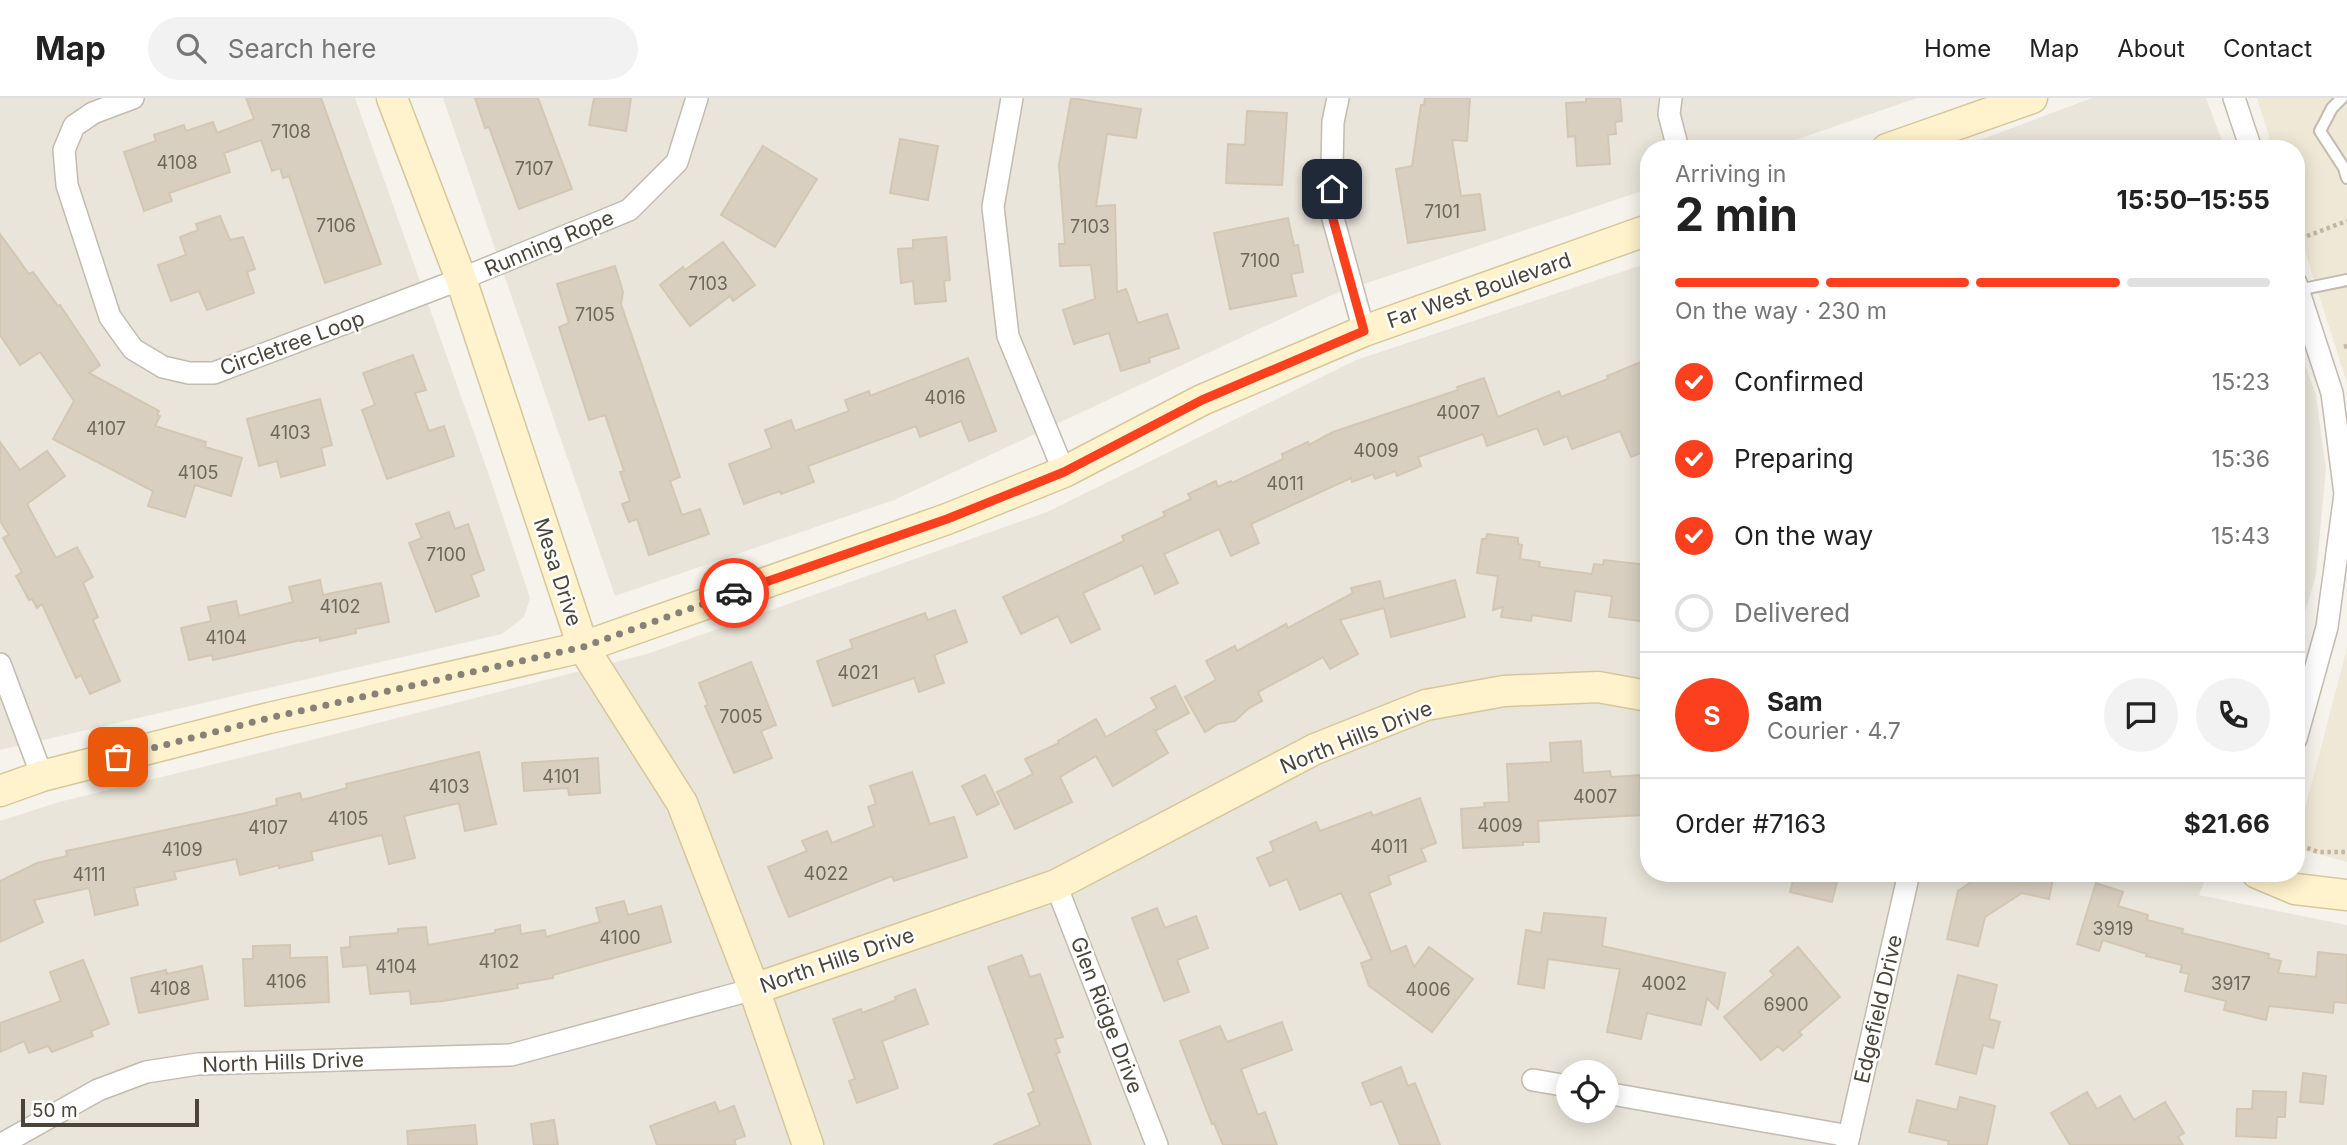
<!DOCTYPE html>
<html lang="en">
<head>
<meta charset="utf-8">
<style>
  body { margin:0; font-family:Inter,sans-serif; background:#f2f2f2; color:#222; height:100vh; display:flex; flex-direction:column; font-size:26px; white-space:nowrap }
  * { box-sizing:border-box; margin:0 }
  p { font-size:23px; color:#767676 }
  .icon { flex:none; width:38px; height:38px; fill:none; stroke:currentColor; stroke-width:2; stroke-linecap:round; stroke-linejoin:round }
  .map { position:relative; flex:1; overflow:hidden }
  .details { position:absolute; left:1640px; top:42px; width:665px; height:742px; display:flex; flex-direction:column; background:#fff; border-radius:28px; box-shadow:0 4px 18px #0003 }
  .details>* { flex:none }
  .buttons { position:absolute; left:1556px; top:962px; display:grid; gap:14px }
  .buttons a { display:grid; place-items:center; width:63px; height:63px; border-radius:50%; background:#fff; box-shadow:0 4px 18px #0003; font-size:35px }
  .scale { position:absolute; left:21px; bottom:18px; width:178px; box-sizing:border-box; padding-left:7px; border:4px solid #4b4439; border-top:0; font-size:19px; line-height:24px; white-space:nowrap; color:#4b4439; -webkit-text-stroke:5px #fff; paint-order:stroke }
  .pin { position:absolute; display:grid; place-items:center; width:60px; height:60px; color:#fff; margin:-30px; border-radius:14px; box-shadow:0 4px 10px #0006 }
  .courier { position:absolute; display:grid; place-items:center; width:70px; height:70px; margin:-35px; border:5px solid #fc3f1d; border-radius:50%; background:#fff; color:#222; box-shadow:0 2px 9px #0007 }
  .summary em { font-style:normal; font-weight:700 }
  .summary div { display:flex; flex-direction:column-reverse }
  .summary { display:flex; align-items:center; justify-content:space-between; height:119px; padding:0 35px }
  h1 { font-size:46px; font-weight:700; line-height:52px }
  .bar { display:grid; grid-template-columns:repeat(4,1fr); gap:10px 7px; align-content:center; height:84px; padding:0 35px }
  .bar i { height:9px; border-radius:5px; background:#e0e0e0 }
  .bar .active { background:#fc3f1d }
  .bar p { grid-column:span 4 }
  .line { display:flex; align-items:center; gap:18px; padding:0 35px; border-top:2px solid #e0e0e0 }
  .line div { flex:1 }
  .round { display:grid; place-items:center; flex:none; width:74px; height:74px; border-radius:37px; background:#f2f2f2 }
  ol { padding:0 35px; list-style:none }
  li { display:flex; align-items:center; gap:21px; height:77px }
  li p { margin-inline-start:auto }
  li .icon { padding:7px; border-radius:50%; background:#fc3f1d; color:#fff; stroke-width:4 }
  li:last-child { color:#767676 }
  li i { width:38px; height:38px; border:4px solid #e0e0e0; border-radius:50% }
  header { display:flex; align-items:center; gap:42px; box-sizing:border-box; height:98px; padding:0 35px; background:#fff; border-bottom:2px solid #e0e0e0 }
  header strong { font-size:33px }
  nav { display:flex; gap:38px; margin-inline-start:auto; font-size:24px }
  .search { width:490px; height:63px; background:#f2f2f2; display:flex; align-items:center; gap:18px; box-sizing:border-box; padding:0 24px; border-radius:38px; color:#767676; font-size:26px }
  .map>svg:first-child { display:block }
  .residential { fill:#eae5da; fill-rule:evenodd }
  .education { fill:#efe8d6 }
  .building { fill:#d8cfc1; stroke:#d3c7b4; stroke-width:2 }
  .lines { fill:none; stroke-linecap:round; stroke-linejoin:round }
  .lane-casing { stroke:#c2bbae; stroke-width:14 }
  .street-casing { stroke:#c2bbae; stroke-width:24 }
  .secondary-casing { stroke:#d6c79b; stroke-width:33 }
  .path { stroke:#c4b79f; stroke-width:4.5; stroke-dasharray:3.5 3.5; stroke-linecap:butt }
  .lane { stroke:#fff; stroke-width:10 }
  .street { stroke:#fff; stroke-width:21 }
  .secondary { stroke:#fff3cd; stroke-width:30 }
  .done { stroke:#878178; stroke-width:7; stroke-dasharray:0 12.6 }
  .route { stroke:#fc3f1d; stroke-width:9 }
  .labels { text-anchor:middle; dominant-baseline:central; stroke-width:5; stroke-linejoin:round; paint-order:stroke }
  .number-label { font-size:18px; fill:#6e675b }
  .street-label { font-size:21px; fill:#4b4439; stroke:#fff }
</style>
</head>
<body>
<header>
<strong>Map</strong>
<div class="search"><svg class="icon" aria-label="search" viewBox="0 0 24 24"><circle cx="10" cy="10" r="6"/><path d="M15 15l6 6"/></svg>Search here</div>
<nav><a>Home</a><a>Map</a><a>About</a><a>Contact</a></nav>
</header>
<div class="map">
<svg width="2347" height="1047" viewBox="0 0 2347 1047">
  <rect width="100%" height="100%" fill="#f6f3ec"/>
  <g class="residential">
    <path d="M0 0H355L489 377 530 500 524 519 502 536 0 652Z"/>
    <path d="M443 0H1917L1769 51H1648V91L1334 196 894 402 615 498Z"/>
    <path d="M2092 0H2206L2225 51H1956Z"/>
    <path d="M1648 165V775H2208L2199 797 2347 827V1047H0V723L59 704 284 649 647 556 1047 414 1356 262ZM1568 975H1606V1013H1568Z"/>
    <path d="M2296 243 2316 297 2326 371 2316 477 2296 544Z"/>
  </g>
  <g class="education">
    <path d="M2257 0H2347V285L2296 125V51H2273Z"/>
    <path d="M2347 550V764L2296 750V745Z"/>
  </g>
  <g class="building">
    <path d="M246 0H321L381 166 325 185 289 78 283 80 280 70 272 73 261 42 224 55 230 74 169 95 172 103 144 113 124 54 156 43 154 37 184 27 186 33 213 24 217 35 254 21Z"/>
    <path d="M475 0H538L572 91 519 111 489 29 485 30Z"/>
    <path d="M594 0H631L626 33 589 27Z"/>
    <path d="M1071 0 1141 11 1136 40 1107 36 1096 108 1115 107 1117 194 1126 191 1138 225 1167 216 1179 250 1149 260 1150 264 1121 273 1109 235 1074 246 1063 212 1095 201 1091 167 1060 168 1059 146H1065L1059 67Z"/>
    <path d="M1425 0H1470L1467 43 1452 42 1461 98 1480 96 1485 132 1408 145 1396 71 1412 68 1421 7H1424Z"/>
    <path d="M1586 0H1620L1622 23 1615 24 1616 36 1608 37 1610 66 1577 68 1575 38 1568 39 1566 5 1586 4Z"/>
    <path d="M1247 13 1287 15 1282 87 1226 85 1228 46 1245 47Z"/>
    <path d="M900 41 938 48 928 102 890 95Z"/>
    <path d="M763 48 817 81 775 149 721 117Z"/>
    <path d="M220 118 230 142 243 139 255 171 247 174 254 195 207 212 199 193 171 203 158 167 186 157 180 139 198 132 196 126Z"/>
    <path d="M1288 120 1294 148 1298 147 1303 174 1291 176 1296 198 1230 211 1214 135Z"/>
    <path d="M0 136 29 176 33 174 58 208 60 207 100 267 89 275 159 313 157 317 160 318 155 328 206 344 205 349 242 360 231 398 195 387 185 419 148 408 153 393 53 341 74 303 40 254 20 267 0 237Z"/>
    <path d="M946 139 950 182 944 183 946 203 915 206 913 183 901 185 898 151 913 150V142Z"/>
    <path d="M723 144 755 187 733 203 730 198 690 228 660 187 683 169 685 172Z"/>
    <path d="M615 168 623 194 621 206 680 379 670 383 682 417 700 411 709 436 649 457 637 421 629 424 622 406 630 403 620 374 624 373 605 317 589 322 559 229 569 225 557 186Z"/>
    <path d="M413 257 426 292 415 295 429 333 444 328 454 358 387 381 362 312 375 307 363 275Z"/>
    <path d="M968 260 996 333 969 343 961 323 920 339 916 328 808 368 814 384 781 396 780 393 744 406 729 366 772 350 765 332 791 322 795 333 849 313 845 302 869 293 870 298Z"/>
    <path d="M1648 261V352L1631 359 1620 333 1572 351 1567 338 1544 347 1537 330 1487 348 1483 336 1418 359 1421 368 1397 378 1395 373 1375 381 1373 376 1352 384 1351 380 1251 426 1259 445 1231 458 1219 431 1164 456 1178 485 1155 496 1142 467 1083 495 1100 531 1071 545 1058 518 1021 536 1003 499 1124 443 1122 438 1165 418 1163 414 1191 401 1188 396 1216 383 1218 389 1231 383 1232 385 1283 361 1282 356 1308 344 1309 347 1333 334 1458 292 1457 289 1484 280 1498 319 1559 293 1561 299 1608 281 1607 278Z"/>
    <path d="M320 301 332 347 321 350 325 367 281 379 277 363 259 368 247 321Z"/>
    <path d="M0 344 20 372 47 353 65 378 27 406 56 460 77 449 93 479 83 485 98 519 93 522 120 583 90 596 81 577 76 580 42 506 37 510 32 501 29 502 16 478 22 474 3 440 9 437 0 423Z"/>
    <path d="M449 414 455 431 468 426 484 472 471 477 479 498 436 514 409 445 422 440 416 426Z"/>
    <path d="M1487 436 1518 440V446L1522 447 1520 461 1540 464 1539 469 1592 476 1594 466 1603 467 1604 462 1648 467V524L1609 519 1612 498 1575 493 1571 523 1532 517 1531 523 1501 519 1503 509 1493 512 1498 478 1477 475 1482 441H1486Z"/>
    <path d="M320 482 323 497 381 485 389 524 355 531 356 535 320 543V539L301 543V542L213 562 212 557 189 562 181 530 211 523 208 509 236 503 239 518 293 504 289 489Z"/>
    <path d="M1455 482 1465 519 1391 539 1384 510 1340 522 1358 556 1330 571 1323 559 1258 594 1262 603 1249 610 1235 623 1218 626 1205 634 1185 599 1216 582 1206 563 1235 548 1237 553 1286 526 1288 530 1353 495 1351 490 1380 483 1384 501Z"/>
    <path d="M955 512 967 544 934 557 944 585 919 594 914 580 833 608 817 563 853 550 850 542 925 515 928 522Z"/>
    <path d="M751 564 776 627 761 633 772 660 734 675 705 608 708 607 699 585Z"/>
    <path d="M1175 588 1189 615 1155 633 1168 655 1113 688 1096 658 1060 679 1072 704 1015 731 997 694 1033 676 1025 661 1059 645 1058 643 1096 621 1106 639 1157 610 1151 600Z"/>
    <path d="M1581 643 1583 675 1610 673 1611 679 1640 677 1642 717 1538 723 1539 744H1523V747L1463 750 1461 711 1485 709 1484 705 1509 704 1507 666 1551 664 1550 645Z"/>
    <path d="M479 654 496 726 465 733 459 705 404 718 415 760 389 766 382 737 311 754 313 762 279 770V767L240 777 236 761 174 774 176 781 134 790 138 807 95 817 89 790 34 802 43 824 0 844V783L37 765 67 758 66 753 246 715 277 707 276 701 300 695 302 702 347 690 346 686Z"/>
    <path d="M598 660 600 695 569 697 568 690 524 693 522 665Z"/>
    <path d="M912 674 930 726 954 719 967 759 894 783 892 778 789 819 768 769 807 753 802 743 827 733 832 745 874 728 868 709 876 706 870 688Z"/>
    <path d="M985 677 999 706 977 717 962 688Z"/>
    <path d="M1420 700 1436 745 1421 751 1426 763 1388 778 1391 786 1369 795 1391 854 1406 848 1414 869 1429 849 1473 881 1432 934 1369 888 1361 865 1372 861 1341 795 1300 812 1287 781 1270 788 1257 760 1274 753 1270 744 1316 724 1320 733 1371 714 1373 718Z"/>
    <path d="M1795 775H1836L1835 779 1838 780 1832 804 1790 794Z"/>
    <path d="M1984 775H2054L2049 801 2022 795 1985 819 1978 848 1947 841 1958 793Z"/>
    <path d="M2096 785 2123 794 2118 808 2148 817 2147 822 2183 831 2182 835 2269 856 2268 860 2281 863 2278 875 2316 879 2318 854 2347 857V905L2334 904 2333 915 2269 908 2266 922 2224 912 2226 903 2185 893 2189 876 2180 874 2182 867 2146 858 2147 856 2103 842 2099 853 2077 846Z"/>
    <path d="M624 803 628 817 661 808 671 844 553 877V880L517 886 518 890 443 903 411 906 410 893 370 896 367 867 343 869 341 850 350 849V839L398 835V831L426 829 428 847 495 835V832L520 827 521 836 545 832 546 839 600 824 596 810Z"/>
    <path d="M1157 810 1165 830 1196 818 1208 850 1177 862 1189 894 1164 903 1132 820Z"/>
    <path d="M1544 815 1606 820 1602 848 1725 875 1718 911 1707 900 1701 927 1647 915 1641 941 1607 934 1620 871 1548 861 1544 890 1518 886 1526 832 1541 835Z"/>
    <path d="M290 847V860L327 859 329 904 245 908 243 861H253V848Z"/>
    <path d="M1798 849 1840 899 1799 934 1802 937 1783 953 1778 948 1761 962 1724 919 1774 877 1770 873Z"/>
    <path d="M1022 857 1030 879 1040 876 1063 939 1055 941 1060 954 1056 956 1091 1047H993L1040 1027 1028 996 1034 993 988 869Z"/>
    <path d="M83 862 109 926 91 933 93 938 52 954 48 948 29 955 24 943 0 954V925L61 903 50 874Z"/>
    <path d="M202 868 208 901 139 915 131 880 166 872 167 876Z"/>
    <path d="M1958 877 1997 887 1989 921 2000 924 1993 950 1983 947 1976 976 1936 966Z"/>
    <path d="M915 891 928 926 882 943 898 990 857 1005 849 983 855 981 833 921 861 911 862 915 896 902 895 899Z"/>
    <path d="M1282 924 1292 952 1241 971 1258 1017 1265 1014 1277 1047H1223L1214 1025 1212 1026 1180 943 1220 928 1227 944Z"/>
    <path d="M1401 969 1408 988 1415 985 1440 1047H1400L1382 1003 1371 1007 1362 985Z"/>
    <path d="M2303 975 2326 978 2323 1006 2300 1004Z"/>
    <path d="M2253 993 2286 994 2285 1019H2277L2276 1040 2236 1038 2237 1011H2252Z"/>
    <path d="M2087 994 2097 1011 2120 998 2134 1022 2165 1004 2184 1035 2178 1039 2183 1047H2070L2051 1015Z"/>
    <path d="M1960 999 1995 1008 1987 1047H1948L1949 1043 1909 1034 1917 1002 1957 1012Z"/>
    <path d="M715 1004 719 1014 734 1008 745 1038 734 1042 736 1047H657L650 1028Z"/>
    <path d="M554 1022 558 1047H534L531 1026Z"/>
    <path d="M475 1027 477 1047H408L407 1033Z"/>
  </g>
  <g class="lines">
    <defs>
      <g id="lane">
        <path d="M2342 0 2332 10 2320 33 2344 70 2347 80"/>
        <path d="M2298 192 2347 182"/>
      </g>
      <g id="street">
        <path d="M133 0 93 15 74 28 64 52 67 87 110 219 133 251 163 269 189 275H214L461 181 629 112 677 64 697 0"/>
        <path d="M1012 0 993 109 1008 238 1064 374"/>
        <path d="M1338 0 1333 24 1331 113 1364 233"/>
        <path d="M1671 0 1669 16 1678 51"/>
        <path d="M2234 0 2251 51"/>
        <path d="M2296 185 2332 295 2345 396 2327 529 2296 641"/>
        <path d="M0 566 42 678"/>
        <path d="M1056 787 1157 1047"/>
        <path d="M1533 982 1568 988"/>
        <path d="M1606 995 1849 1038"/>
        <path d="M0 1047 98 992 146 974 198 966 511 957 754 891"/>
        <path d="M1847 1047 1909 775"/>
      </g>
      <g id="secondary">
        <path d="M392 0 461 181 583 549 682 705 754 891 808 1047"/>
        <path d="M1887 51 2032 0"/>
        <path d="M0 693 42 678 269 620 583 549 947 421 1064 374 1202 302 1364 233 1648 132"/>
        <path d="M2257 775 2295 791 2347 797"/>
        <path d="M754 891 1056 787 1315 651 1426 607 1504 593 1598 589 1648 598"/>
      </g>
    </defs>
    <use href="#lane" class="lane-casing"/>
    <use href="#street" class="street-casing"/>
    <use href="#secondary" class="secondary-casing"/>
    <g class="path">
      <path d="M2307 138 2347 123"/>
      <path d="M2344 249 2347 248"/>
      <path d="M2296 754 2302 748 2318 754H2347"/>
    </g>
    <use href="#lane" class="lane"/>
    <use href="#street" class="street"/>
    <use href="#secondary" class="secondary"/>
  </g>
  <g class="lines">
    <path class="done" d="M118 659 269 620 583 549 734 495"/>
    <path class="route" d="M734 495 947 421 1064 374 1202 302 1364 233 1331 114 1332 91"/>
  </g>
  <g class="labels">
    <g class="number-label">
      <text x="291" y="33">7108</text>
      <text x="177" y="64">4108</text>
      <text x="534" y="70">7107</text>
      <text x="1442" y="113">7101</text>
      <text x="336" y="127">7106</text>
      <text x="1090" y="128">7103</text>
      <text x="1260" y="162">7100</text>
      <text x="708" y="185">7103</text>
      <text x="595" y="216">7105</text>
      <text x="945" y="299">4016</text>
      <text x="1458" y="314">4007</text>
      <text x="106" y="330">4107</text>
      <text x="290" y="334">4103</text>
      <text x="1376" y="352">4009</text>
      <text x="198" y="374">4105</text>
      <text x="1285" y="385">4011</text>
      <text x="446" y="456">7100</text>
      <text x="340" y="508">4102</text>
      <text x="226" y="539">4104</text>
      <text x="858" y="574">4021</text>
      <text x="741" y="618">7005</text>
      <text x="561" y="678">4101</text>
      <text x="449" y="688">4103</text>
      <text x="1595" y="698">4007</text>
      <text x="348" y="720">4105</text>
      <text x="1500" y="727">4009</text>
      <text x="268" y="729">4107</text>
      <text x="1389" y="748">4011</text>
      <text x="182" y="751">4109</text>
      <text x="826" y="775">4022</text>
      <text x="89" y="776">4111</text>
      <text x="2113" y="830">3919</text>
      <text x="620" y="839">4100</text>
      <text x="499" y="863">4102</text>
      <text x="396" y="868">4104</text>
      <text x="286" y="883">4106</text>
      <text x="1664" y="885">4002</text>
      <text x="2231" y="885">3917</text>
      <text x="170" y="890">4108</text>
      <text x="1428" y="891">4006</text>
      <text x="1786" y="906">6900</text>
    </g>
    <g class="street-label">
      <text transform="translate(549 145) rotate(-23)">Running Rope</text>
      <text transform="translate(1479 192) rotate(-19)">Far West Boulevard</text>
      <text transform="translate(292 245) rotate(-20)">Circletree Loop</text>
      <text transform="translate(558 474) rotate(72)">Mesa Drive</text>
      <text transform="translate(1356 639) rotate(-22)">North Hills Drive</text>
      <text transform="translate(837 862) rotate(-19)">North Hills Drive</text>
      <text transform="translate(1878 911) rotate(-77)">Edgefield Drive</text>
      <text transform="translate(1107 917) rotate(69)">Glen Ridge Drive</text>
      <text transform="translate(283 964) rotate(-2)">North Hills Drive</text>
    </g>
  </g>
</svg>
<div class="buttons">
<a><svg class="icon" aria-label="locate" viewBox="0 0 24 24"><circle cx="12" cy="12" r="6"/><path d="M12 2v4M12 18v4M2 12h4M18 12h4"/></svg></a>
</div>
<div class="scale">50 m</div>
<div class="pin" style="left:118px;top:659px;background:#ea580c"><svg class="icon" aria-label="bag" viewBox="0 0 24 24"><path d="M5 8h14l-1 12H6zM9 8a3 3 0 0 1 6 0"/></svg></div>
<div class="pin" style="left:1332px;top:91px;background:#1f2937"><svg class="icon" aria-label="home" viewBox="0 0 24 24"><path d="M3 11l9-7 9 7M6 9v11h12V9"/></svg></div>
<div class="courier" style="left:734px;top:495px"><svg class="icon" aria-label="car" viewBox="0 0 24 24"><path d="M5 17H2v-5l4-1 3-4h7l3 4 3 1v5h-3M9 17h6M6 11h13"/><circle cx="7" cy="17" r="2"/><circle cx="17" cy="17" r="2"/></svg></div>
<section class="details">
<div class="summary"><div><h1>2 min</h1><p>Arriving in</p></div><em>15:50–15:55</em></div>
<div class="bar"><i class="active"></i><i class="active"></i><i class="active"></i><i></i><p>On the way · 230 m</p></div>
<ol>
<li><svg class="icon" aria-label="check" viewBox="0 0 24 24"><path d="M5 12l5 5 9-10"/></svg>Confirmed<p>15:23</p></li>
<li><svg class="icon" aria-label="check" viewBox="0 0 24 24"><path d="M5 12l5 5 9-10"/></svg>Preparing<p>15:36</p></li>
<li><svg class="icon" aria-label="check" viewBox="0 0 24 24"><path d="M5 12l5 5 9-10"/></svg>On the way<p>15:43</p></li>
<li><i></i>Delivered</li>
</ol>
<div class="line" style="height:126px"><b class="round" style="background:#fc3f1d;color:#fff">S</b><div><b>Sam</b><p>Courier · 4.7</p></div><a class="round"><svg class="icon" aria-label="chat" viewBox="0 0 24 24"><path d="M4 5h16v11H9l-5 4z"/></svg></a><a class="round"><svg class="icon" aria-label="phone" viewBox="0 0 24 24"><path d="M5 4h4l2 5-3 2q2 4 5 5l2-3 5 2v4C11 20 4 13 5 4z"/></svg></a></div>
<div class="line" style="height:91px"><div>Order #7163</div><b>$21.66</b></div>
</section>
</div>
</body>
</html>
